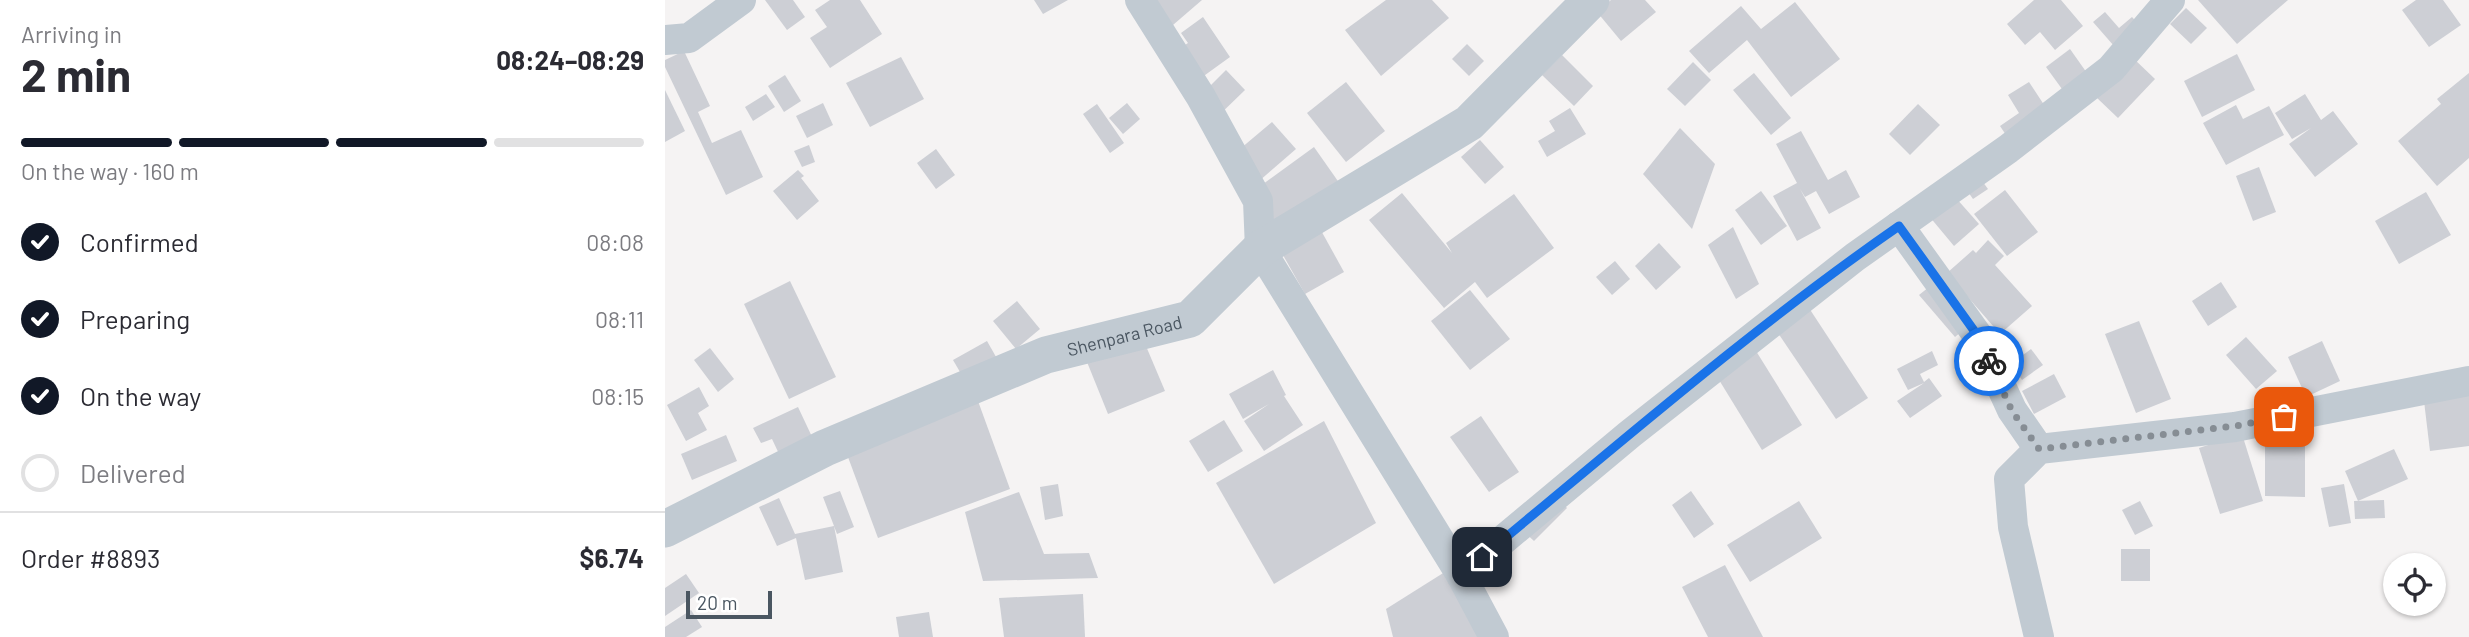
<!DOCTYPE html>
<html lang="en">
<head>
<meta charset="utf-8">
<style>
  body { margin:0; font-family:Barlow,sans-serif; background:#f2f2f3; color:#2b2b33; height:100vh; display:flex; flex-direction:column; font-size:26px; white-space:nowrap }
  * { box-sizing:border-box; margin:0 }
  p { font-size:23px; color:#7c7c81 }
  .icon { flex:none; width:38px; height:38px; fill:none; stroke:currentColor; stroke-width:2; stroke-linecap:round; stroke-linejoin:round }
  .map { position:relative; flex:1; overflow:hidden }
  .sheet { display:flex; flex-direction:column; background:#fff; width:665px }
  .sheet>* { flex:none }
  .buttons { position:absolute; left:1718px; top:553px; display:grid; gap:14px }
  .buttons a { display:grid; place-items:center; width:63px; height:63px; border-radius:50%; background:#fff; box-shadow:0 2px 5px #0004; font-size:35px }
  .scale { position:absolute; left:21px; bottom:18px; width:86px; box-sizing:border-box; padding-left:7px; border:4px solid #4a5661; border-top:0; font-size:19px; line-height:24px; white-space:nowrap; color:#4a5661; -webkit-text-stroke:5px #fff; paint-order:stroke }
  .pin { position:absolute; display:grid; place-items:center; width:60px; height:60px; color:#fff; margin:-30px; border-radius:14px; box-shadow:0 4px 10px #0006 }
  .courier { position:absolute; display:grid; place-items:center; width:70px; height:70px; margin:-35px; border:5px solid #1a73e8; border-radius:50%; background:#fff; color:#222; box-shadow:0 2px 9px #0007 }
  .headline em { font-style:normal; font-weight:700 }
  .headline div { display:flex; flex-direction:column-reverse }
  .headline { display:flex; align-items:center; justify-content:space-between; height:119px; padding:0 21px }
  h1 { font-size:46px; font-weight:700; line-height:52px }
  .bar { display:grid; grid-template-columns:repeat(4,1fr); gap:10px 7px; align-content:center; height:84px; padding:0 21px }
  .bar i { height:9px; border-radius:5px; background:#e1e1e2 }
  .bar .active { background:#111827 }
  .bar p { grid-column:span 4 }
  .line { display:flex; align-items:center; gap:18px; padding:0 21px; border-top:2px solid #e1e1e2 }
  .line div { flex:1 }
  ol { padding:0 21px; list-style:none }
  li { display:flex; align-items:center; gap:21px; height:77px }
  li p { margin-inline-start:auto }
  li .icon { padding:7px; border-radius:50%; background:#111827; color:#fff; stroke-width:4 }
  li:last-child { color:#7c7c81 }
  li i { width:38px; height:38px; border:4px solid #e1e1e2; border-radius:50% }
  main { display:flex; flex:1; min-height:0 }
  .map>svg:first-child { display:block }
  .building { fill:#cdcfd5 }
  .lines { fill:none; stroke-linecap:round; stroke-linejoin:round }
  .minor { stroke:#c1cad2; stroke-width:30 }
  .tertiary { stroke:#c1cad2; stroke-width:37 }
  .done { stroke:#868d94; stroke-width:7; stroke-dasharray:0 12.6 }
  .route { stroke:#1a73e8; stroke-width:9 }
  .labels { text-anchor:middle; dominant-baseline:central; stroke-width:7; stroke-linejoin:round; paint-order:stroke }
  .street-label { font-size:18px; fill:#4a5661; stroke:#fff }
</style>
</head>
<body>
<main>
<section class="sheet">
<div class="headline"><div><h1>2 min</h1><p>Arriving in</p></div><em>08:24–08:29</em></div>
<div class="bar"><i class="active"></i><i class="active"></i><i class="active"></i><i></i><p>On the way · 160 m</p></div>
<ol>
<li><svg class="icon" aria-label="check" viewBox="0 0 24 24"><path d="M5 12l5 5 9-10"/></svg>Confirmed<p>08:08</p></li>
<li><svg class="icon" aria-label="check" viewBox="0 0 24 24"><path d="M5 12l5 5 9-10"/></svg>Preparing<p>08:11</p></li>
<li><svg class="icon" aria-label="check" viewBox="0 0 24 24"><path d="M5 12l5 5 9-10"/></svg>On the way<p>08:15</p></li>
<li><i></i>Delivered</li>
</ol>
<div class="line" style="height:91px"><div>Order #8893</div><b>$6.74</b></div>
</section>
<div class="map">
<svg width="1804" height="637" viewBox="0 0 1804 637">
  <rect width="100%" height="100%" fill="#f5f3f3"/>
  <g class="building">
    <path d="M100 0H128L140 17 122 30Z"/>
    <path d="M165 0H195L217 34 165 68 145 38 162 27 150 10Z"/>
    <path d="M369 0H403L378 14Z"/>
    <path d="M461 0H537L494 37Z"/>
    <path d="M721 0H767L784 18 716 76 680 30Z"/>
    <path d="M946 0H980L991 12 956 41 932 12Z"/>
    <path d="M1369 0H1396L1418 26 1390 50 1375 32 1360 45 1342 24Z"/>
    <path d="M1533 0H1623L1572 44Z"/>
    <path d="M1751 0H1778L1796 25 1764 47 1737 10Z"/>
    <path d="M1130 2 1175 59 1126 97 1082 40 1044 73 1024 51 1076 6 1096 29Z"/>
    <path d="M1521 8 1542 28 1526 44 1505 24Z"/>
    <path d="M1440 12 1454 28 1467 17 1481 32 1456 54 1428 22Z"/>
    <path d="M538 17 565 57 529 83 508 53 523 43 516 33Z"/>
    <path d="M802 44 819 61 804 76 787 59Z"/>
    <path d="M1405 49 1429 83 1405 100 1381 67Z"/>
    <path d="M19 51 45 106 33 112 47 143 76 130 98 177 61 195 0 67V60Z"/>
    <path d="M1572 54 1590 90 1537 117 1519 81Z"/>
    <path d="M897 55 928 86 909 106 877 75Z"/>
    <path d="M236 57 259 99 205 127 181 83Z"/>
    <path d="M1468 58 1490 79 1453 118 1431 97Z"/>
    <path d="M1028 62 1046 80 1020 106 1002 89Z"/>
    <path d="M561 70 580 90 548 121 529 102Z"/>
    <path d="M1089 73 1126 118 1106 135 1068 90Z"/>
    <path d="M1804 73V158L1772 186 1733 141 1776 104 1772 99Z"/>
    <path d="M120 75 136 101 119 112 103 86Z"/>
    <path d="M681 82 720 131 681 162 642 113Z"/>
    <path d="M1364 82 1387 117 1347 144 1335 126 1354 113 1343 95Z"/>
    <path d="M0 90 20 131 0 142Z"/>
    <path d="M101 94 110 107 88 121 80 107Z"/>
    <path d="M1640 94 1656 120 1668 111 1693 144 1650 177 1624 144 1646 128 1627 139 1610 113Z"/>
    <path d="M158 103 168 125 142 138 131 116Z"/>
    <path d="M462 103 475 119 458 134 444 118Z"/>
    <path d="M432 104 459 143 445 153 418 114Z"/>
    <path d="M1253 104 1275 125 1245 155 1224 134Z"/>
    <path d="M1571 105 1578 119 1604 106 1619 135 1561 165 1538 123Z"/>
    <path d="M905 108 921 134 882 157 873 141 890 131 884 121Z"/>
    <path d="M607 122 631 149 593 182 569 154Z"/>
    <path d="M1015 128 1050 164 1027 229 978 174Z"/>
    <path d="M1136 131 1163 180 1181 170 1195 197 1164 214 1151 191 1140 197 1135 189 1156 228 1132 241 1108 196 1132 183 1111 144Z"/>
    <path d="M815 140 839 167 820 184 796 157Z"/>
    <path d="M144 145 150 162 137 167 129 151Z"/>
    <path d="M649 147 682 194 620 238 587 192Z"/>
    <path d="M271 149 290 175 271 189 252 163Z"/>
    <path d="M1306 166 1323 189 1308 199 1292 176Z"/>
    <path d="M1594 167 1611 212 1588 221 1571 176Z"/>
    <path d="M133 170 139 176 136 178 154 201 132 220 108 191Z"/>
    <path d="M1283 189 1314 224 1289 246 1259 210Z"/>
    <path d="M1340 190 1373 232 1342 256 1309 214Z"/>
    <path d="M1096 191 1122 226 1096 245 1070 210Z"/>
    <path d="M1761 192 1786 235 1734 264 1710 221Z"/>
    <path d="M737 193 787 253 781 243 849 194 889 248 822 298 810 282 779 308 704 220Z"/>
    <path d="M653 225 679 272 640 294 614 248Z"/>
    <path d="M1068 227 1094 284 1071 299 1043 245Z"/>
    <path d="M1323 240 1339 256 1330 265 1367 306 1335 334 1282 273 1308 250 1323 265 1311 253Z"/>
    <path d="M994 243 1016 267 991 290 970 266Z"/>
    <path d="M950 261 965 279 947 295 931 277Z"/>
    <path d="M125 281 171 377 124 399 79 304Z"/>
    <path d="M1556 282 1572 307 1543 326 1527 301Z"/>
    <path d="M1269 283 1305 324 1290 337 1254 295Z"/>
    <path d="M805 290 845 339 805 370 766 321Z"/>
    <path d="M352 301 375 329 351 349 328 321Z"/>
    <path d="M1144 308 1203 398 1171 419 1111 330Z"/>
    <path d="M1474 321 1506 399 1471 413 1440 334Z"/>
    <path d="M1581 337 1612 371 1591 389 1561 355Z"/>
    <path d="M478 339 500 391 443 414 422 362Z"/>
    <path d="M322 341 339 371 305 389 288 360Z"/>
    <path d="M1657 341 1675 381 1641 397 1623 357Z"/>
    <path d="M45 348 69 379 53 392 29 360Z"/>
    <path d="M1366 349 1378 365 1357 380 1346 364Z"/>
    <path d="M1091 351 1137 425 1097 450 1051 375Z"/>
    <path d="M1267 351 1273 365 1255 374 1259 382 1264 378 1277 396 1245 418 1232 401 1259 383 1243 390 1232 369Z"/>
    <path d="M608 370 621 395 619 396 638 425 599 451 579 421 604 404 578 419 564 394Z"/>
    <path d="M1389 374 1401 397 1369 414 1357 391Z"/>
    <path d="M34 387 44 406 33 413 42 430 21 441 2 405Z"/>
    <path d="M1804 395V446L1765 451 1759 401Z"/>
    <path d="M313 401 345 489 213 538 180 449Z"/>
    <path d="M133 407 149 441 115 456 107 439 96 443 88 428Z"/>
    <path d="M816 416 854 472 824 492 785 437Z"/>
    <path d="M559 420 578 451 543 472 524 441Z"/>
    <path d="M659 421 711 523 609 584 551 483Z"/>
    <path d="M1600 421H1640V497L1600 496Z"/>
    <path d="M1577 434 1598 501 1555 514 1534 448Z"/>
    <path d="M61 435 72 461 27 480 16 454Z"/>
    <path d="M1729 449 1743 479 1693 501 1680 471Z"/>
    <path d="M393 484 398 516 380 520 375 487Z"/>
    <path d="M1679 484 1686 523 1664 527 1656 488Z"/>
    <path d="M175 491 189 527 172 534 169 526 178 572 140 580 131 538 112 546 94 507 114 498 130 534 169 526 158 497Z"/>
    <path d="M1026 491 1049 524 1029 538 1007 505Z"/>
    <path d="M354 492 379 554 424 553 433 578 318 581 300 512Z"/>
    <path d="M889 494 902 508 869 541 855 528Z"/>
    <path d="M1719 500 1720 518 1690 519 1689 501Z"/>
    <path d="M1134 501 1157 538 1085 582 1062 545Z"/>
    <path d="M1475 501 1488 526 1470 535 1457 510Z"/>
    <rect x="1456" y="549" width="29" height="32"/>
    <path d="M1060 565 1098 637H1043L1017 587Z"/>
    <path d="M783 570 819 637H728L721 609Z"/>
    <path d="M21 574 34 593 0 616V588Z"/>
    <path d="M418 594 420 637H339L334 598Z"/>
    <path d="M26 610 37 627 21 637H0V627Z"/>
    <path d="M264 612 268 637H234L231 617Z"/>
  </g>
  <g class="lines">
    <g class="minor">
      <path d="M475 0 536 97 593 201 595 249 796 575 829 637"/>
      <path d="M0 40 24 38 76 0"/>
      <path d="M1234 226 1313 336 1347 410 1374 449"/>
      <path d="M796 575 965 434 1190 257 1343 149 1446 69 1505 0"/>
      <path d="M1374 637 1348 527 1344 479 1374 449 1570 427 1804 381"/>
    </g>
    <path class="tertiary" id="s1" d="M0 529 160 448 381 355 525 319 595 249 804 123 926 0"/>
  </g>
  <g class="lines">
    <path class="done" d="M1324 361 1347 411 1374 449 1570 426 1619 417"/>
    <path class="route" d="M817 557C953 445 1088 327 1234 226L1313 336 1324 361"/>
  </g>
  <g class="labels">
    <g class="street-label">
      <text stroke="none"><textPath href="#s1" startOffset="500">Shenpara Road</textPath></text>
    </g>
  </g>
</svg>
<div class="buttons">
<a><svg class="icon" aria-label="locate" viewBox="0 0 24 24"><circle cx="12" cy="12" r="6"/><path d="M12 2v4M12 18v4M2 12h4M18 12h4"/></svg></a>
</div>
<div class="scale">20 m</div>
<div class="pin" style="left:1619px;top:417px;background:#ea580c"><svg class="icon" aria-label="bag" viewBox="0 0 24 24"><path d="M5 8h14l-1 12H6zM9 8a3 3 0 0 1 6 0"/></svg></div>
<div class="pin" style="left:817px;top:557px;background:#1f2937"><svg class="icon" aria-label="home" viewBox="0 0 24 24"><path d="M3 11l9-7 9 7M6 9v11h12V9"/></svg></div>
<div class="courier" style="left:1324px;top:361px"><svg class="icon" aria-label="bike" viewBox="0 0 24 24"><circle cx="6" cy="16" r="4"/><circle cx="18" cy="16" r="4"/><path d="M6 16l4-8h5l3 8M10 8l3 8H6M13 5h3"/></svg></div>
</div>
</main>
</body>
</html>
